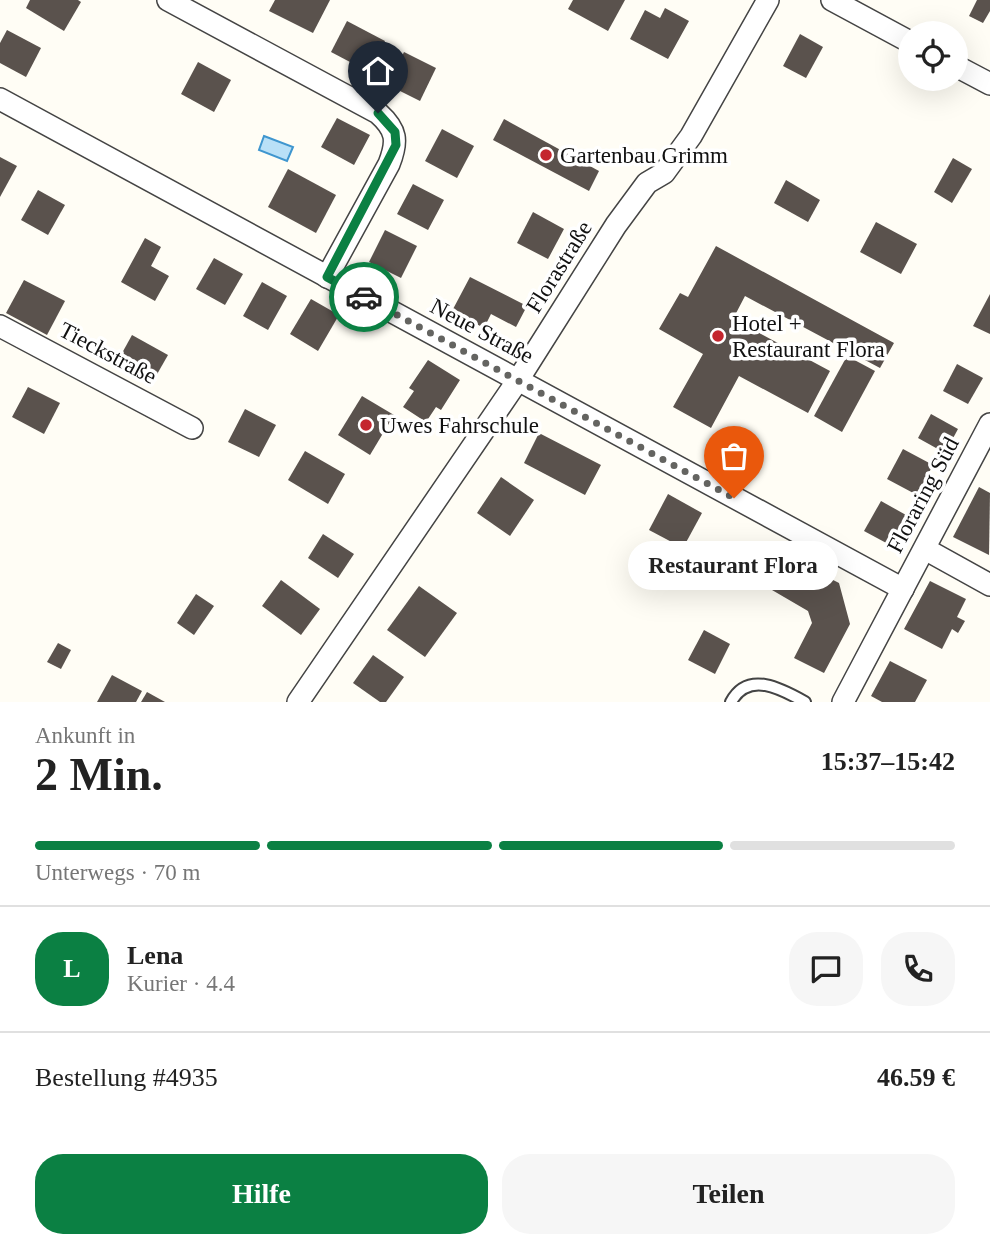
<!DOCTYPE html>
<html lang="de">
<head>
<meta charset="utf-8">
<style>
  body { margin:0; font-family:"Times New Roman",serif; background:#f6f6f6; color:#222; height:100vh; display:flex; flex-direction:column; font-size:26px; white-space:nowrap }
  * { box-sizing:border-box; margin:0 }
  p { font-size:23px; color:#767676 }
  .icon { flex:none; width:38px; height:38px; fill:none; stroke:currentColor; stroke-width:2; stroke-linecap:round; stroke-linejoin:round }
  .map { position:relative; height:702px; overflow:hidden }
  .side { display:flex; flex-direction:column; background:#fff; flex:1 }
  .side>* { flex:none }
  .tools { position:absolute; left:898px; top:21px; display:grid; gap:14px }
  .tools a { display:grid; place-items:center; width:70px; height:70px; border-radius:50%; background:#fff; box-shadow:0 7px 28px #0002; font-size:35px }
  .pin { position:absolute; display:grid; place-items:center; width:60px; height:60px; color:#fff; margin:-72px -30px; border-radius:50% 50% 50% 0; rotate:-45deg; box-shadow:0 0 7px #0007 }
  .pin .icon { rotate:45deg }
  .courier { position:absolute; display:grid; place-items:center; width:70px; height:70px; margin:-35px; border:5px solid #0b8043; border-radius:50%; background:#fff; color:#222; box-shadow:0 2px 9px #0007 }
  .bubble { position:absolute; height:49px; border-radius:24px; background:#fff; box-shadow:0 7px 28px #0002; font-size:23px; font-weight:700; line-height:49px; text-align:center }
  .overview em { font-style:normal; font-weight:700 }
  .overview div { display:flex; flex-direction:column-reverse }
  .overview { display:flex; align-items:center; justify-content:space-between; height:119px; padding:0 35px }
  h1 { font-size:46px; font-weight:700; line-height:52px }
  .bar { display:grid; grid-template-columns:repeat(4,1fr); gap:10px 7px; align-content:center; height:84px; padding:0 35px }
  .bar i { height:9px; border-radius:5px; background:#e0e0e0 }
  .bar .selected { background:#0b8043 }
  .bar p { grid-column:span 4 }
  .line { display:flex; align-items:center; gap:18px; padding:0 35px; border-top:2px solid #e0e0e0 }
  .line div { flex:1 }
  .round { display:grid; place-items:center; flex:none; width:74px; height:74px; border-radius:28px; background:#f6f6f6 }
  .button { display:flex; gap:14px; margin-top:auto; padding:14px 35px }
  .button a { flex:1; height:80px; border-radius:28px; background:#0b8043; color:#fff; font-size:28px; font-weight:700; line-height:80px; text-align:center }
  .button a+a { background:#f6f6f6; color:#222 }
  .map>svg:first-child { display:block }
  .water { fill:#b9e0f7; stroke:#3f96cf; stroke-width:2 }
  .building { fill:#5a524d }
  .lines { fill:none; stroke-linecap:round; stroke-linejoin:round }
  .service-casing { stroke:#444; stroke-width:14 }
  .minor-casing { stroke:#444; stroke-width:24 }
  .service { stroke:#fff; stroke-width:10 }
  .minor { stroke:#fff; stroke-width:21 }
  .done { stroke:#646461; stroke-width:7; stroke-dasharray:0 12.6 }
  .route { stroke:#0b8043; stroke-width:9 }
  .poi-dot { fill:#c4262e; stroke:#fff; stroke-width:2.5 }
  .labels { text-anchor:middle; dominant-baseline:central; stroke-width:7; stroke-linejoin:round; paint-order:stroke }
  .poi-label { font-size:23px; fill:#111; stroke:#fff; text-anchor:start }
  .street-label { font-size:23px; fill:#111; stroke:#fff }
</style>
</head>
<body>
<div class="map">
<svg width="990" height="702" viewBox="0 0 990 702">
  <rect width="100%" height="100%" fill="#fffdf5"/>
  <path class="water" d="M264 136 293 147 287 161 259 150Z"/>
  <g class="building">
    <path d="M30 0H78L81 2 64 31 26 8Z"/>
    <path d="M275 0H330L313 33 269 11Z"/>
    <path d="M573 0H625L608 31 568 9Z"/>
    <path d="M977 0H990V11L983 23 969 16Z"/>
    <path d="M665 8 689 21 668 59 630 39 645 10 660 18Z"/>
    <path d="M347 21 385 41 369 72 331 52Z"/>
    <path d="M7 30 41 48 26 77 0 63V43Z"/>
    <path d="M800 34 823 47 806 78 783 66Z"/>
    <path d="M404 52 436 68 420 101 388 85Z"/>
    <path d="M198 62 231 80 214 112 181 94Z"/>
    <path d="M337 118 370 135 354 165 321 147Z"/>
    <path d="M504 119 599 171 589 191 493 140Z"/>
    <path d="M442 129 474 146 457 178 425 161Z"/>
    <path d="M0 157 17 166 0 197Z"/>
    <path d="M953 158 972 169 952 203 934 192Z"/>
    <path d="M288 169 336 195 316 233 268 207Z"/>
    <path d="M786 180 820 200 808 222 774 203Z"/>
    <path d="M413 184 444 200 428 230 397 214Z"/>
    <path d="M38 190 65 205 48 235 21 220Z"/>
    <path d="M533 212 564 229 548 259 517 243Z"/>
    <path d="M876 222 917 244 901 274 860 252Z"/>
    <path d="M385 230 417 246 401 278 369 262Z"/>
    <path d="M145 238 161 247 151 266 169 276 155 301 121 282Z"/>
    <path d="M716 246 894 343 880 368 745 296 733 319 830 371 808 413 739 376 711 428 673 407 703 354 659 329 680 293 688 297Z"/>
    <path d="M214 258 243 274 225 305 196 289Z"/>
    <path d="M470 277 527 306 516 327 491 314 484 328 452 311Z"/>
    <path d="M24 280 65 301 47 335 6 313Z"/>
    <path d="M262 282 287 296 268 330 243 316Z"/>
    <path d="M990 294V334L973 326Z"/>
    <path d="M311 299 339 315 318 351 290 334Z"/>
    <path d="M132 335 168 355 152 383 116 364Z"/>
    <path d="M847 356 875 371 842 432 814 416Z"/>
    <path d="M428 360 460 380 441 410 436 407 426 422 403 407 414 391 409 388Z"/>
    <path d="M957 364 983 378 968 404 943 391Z"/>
    <path d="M28 387 60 403 44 434 12 417Z"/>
    <path d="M362 396 394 415 370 455 338 435Z"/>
    <path d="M245 409 276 425 259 457 228 442Z"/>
    <path d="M931 414 958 429 945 453 918 438Z"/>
    <path d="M539 433 601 465 585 495 524 463Z"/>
    <path d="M903 449 933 465 917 495 887 479Z"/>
    <path d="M305 451 345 474 328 504 288 480Z"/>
    <path d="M501 477 534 500 510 536 477 513Z"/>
    <path d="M979 487 990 493 989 555 953 537Z"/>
    <path d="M668 494 702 513 683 548 649 530Z"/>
    <path d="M881 501 906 515 890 545 864 531Z"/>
    <path d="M323 534 354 554 338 578 308 558Z"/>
    <path d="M788 557 839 583 850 624 824 673 794 658 812 623 808 611 772 590Z"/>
    <path d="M281 580 320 609 301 635 262 606Z"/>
    <path d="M930 581 966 599 957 617 965 621 958 633 952 629 942 649 904 629Z"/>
    <path d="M419 586 457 613 425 657 387 630Z"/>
    <path d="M196 594 214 606 194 635 177 623Z"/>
    <path d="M704 630 730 644 715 674 688 660Z"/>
    <path d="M58 643 71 650 61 669 47 662Z"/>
    <path d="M373 655 404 677 386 702H380L353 683Z"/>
    <path d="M890 661 927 680 915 702H882L871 696Z"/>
    <path d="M112 675 142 691 136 702H97Z"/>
    <path d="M147 692 165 702H141Z"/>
  </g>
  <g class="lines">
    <defs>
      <path id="service" d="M731 702C748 670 782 689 805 702"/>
      <g id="minor">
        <path d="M168 0 378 113C397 130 398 141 389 164L327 277"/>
        <path d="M832 0 910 42"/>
        <path d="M956 66 990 84"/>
        <path d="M0 99 903 589"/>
        <path d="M0 326 192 428"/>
        <path d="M925 549 990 585"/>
        <path d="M298 702 518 380 616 225 647 183 664 173 691 136 768 0"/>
        <path d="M843 702 990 424"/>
      </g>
    </defs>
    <use href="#service" class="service-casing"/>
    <use href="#minor" class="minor-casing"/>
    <use href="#service" class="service"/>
    <use href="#minor" class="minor"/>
  </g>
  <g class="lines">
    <path class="done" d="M364 297 734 498"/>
    <path class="route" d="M364 297 327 277 396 145 395 132 378 113"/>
  </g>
  <g class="poi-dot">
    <circle cx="546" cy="155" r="7"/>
    <circle cx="718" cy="336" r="7"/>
    <circle cx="366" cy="425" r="7"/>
  </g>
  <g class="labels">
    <g class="poi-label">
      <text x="560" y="155">Gartenbau Grimm</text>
      <text x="732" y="323">Hotel +<tspan x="732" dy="26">Restaurant Flora</tspan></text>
      <text x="380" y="425">Uwes Fahrschule</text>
    </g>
    <g class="street-label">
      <text transform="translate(559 267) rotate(-58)">Florastraße</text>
      <text transform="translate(482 331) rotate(28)">Neue Straße</text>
      <text transform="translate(108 353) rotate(28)">Tieckstraße</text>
      <text transform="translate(923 495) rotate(-62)">Floraring Süd</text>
    </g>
  </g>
</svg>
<div class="tools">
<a><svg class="icon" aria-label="locate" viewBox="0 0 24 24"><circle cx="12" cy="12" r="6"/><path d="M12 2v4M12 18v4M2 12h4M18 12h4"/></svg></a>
</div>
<div class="pin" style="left:734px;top:498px;background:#ea580c"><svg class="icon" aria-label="bag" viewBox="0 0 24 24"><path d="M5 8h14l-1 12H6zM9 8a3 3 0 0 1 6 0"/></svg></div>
<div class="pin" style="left:378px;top:113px;background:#1f2937"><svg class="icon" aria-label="home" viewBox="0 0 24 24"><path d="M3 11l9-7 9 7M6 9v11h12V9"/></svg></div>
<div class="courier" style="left:364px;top:297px"><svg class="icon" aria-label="car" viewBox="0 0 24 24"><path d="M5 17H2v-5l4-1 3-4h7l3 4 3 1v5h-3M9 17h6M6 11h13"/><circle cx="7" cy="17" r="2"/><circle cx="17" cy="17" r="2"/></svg></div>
<div class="bubble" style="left:628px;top:541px;width:210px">Restaurant Flora</div>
</div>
<section class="side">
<div class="overview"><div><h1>2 Min.</h1><p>Ankunft in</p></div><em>15:37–15:42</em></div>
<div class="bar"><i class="selected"></i><i class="selected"></i><i class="selected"></i><i></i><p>Unterwegs · 70 m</p></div>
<div class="line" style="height:126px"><b class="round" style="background:#0b8043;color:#fff">L</b><div><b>Lena</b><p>Kurier · 4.4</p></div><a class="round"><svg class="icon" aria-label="chat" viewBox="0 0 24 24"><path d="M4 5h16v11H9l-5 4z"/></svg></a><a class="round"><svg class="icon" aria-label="phone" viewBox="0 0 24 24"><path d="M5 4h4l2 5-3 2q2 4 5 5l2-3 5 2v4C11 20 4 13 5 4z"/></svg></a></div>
<div class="line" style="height:91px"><div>Bestellung #4935</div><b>46.59 €</b></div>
<div class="button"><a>Hilfe</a><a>Teilen</a></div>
</section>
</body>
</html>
